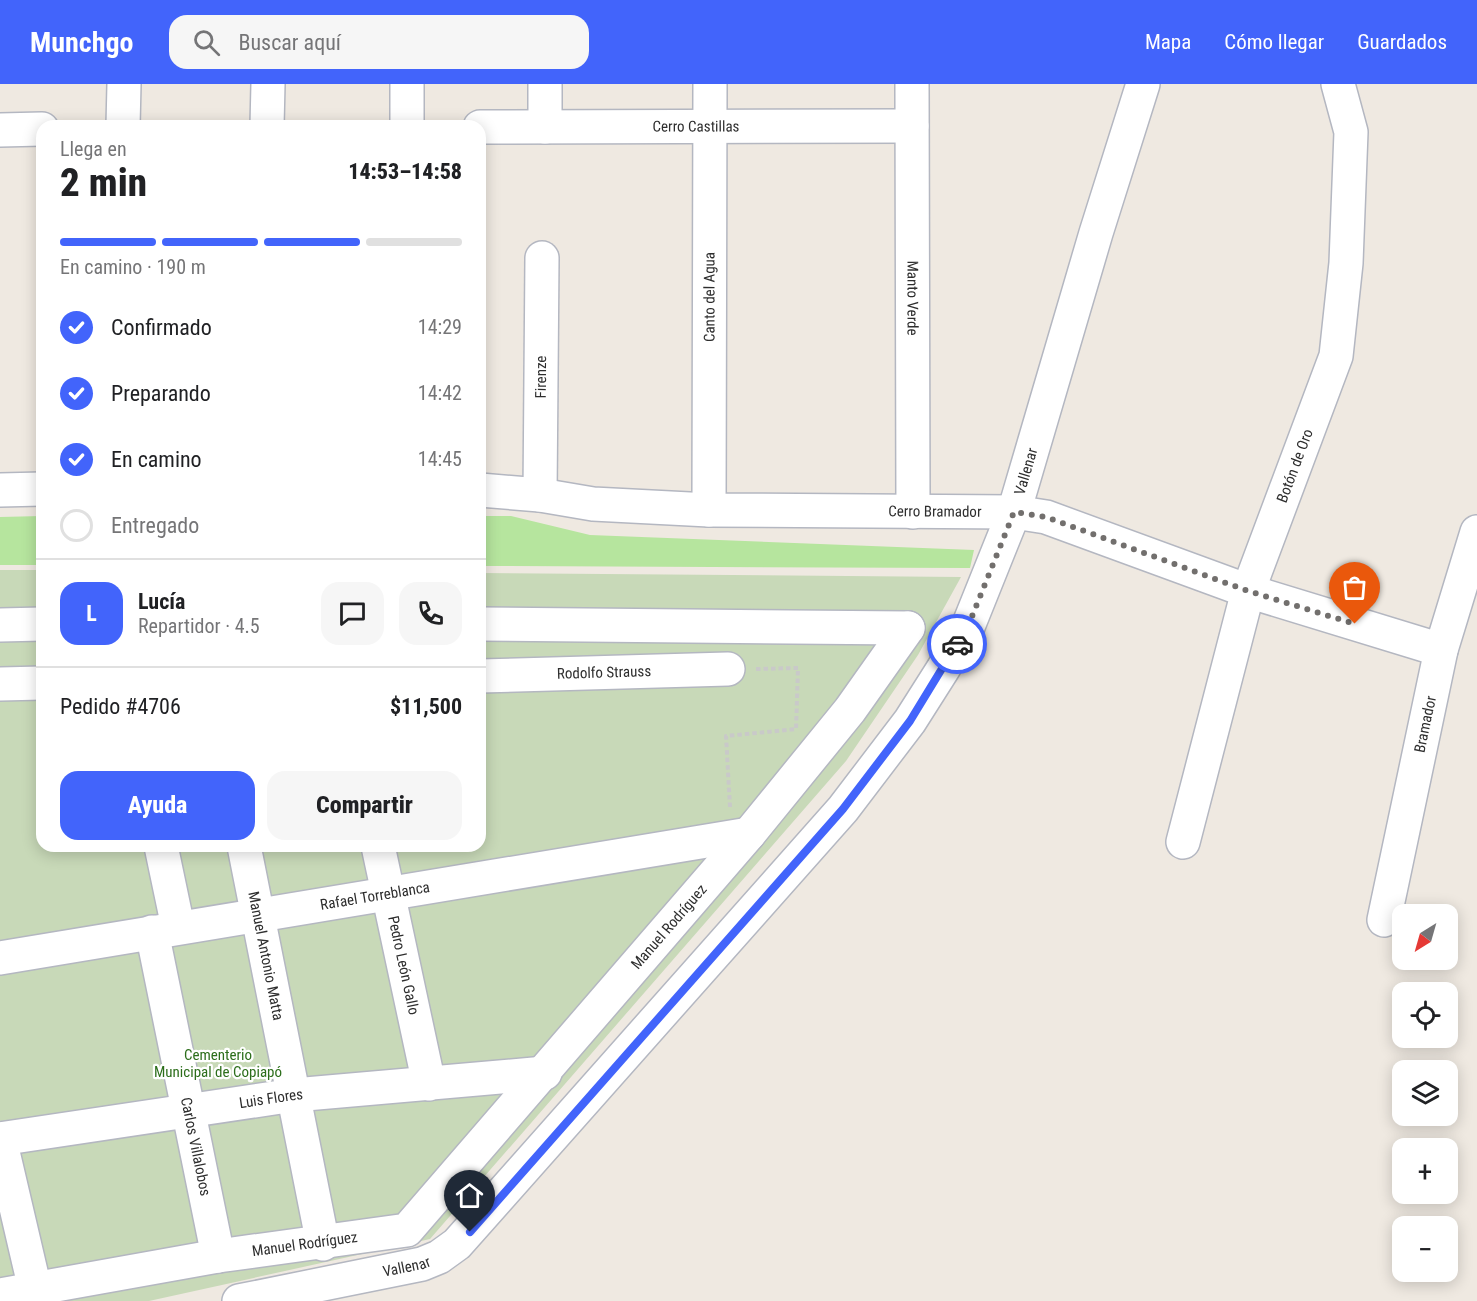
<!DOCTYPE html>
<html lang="es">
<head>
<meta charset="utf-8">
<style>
  body { margin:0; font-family:"Roboto Condensed",sans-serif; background:#f6f6f6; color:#202124; height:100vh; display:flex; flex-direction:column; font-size:22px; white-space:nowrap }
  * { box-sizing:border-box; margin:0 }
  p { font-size:20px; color:#757577 }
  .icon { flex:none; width:33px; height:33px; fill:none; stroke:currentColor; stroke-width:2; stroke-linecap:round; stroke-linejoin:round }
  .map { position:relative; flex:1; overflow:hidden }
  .details { position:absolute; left:36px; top:36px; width:450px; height:732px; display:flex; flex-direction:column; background:#fff; border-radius:18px; box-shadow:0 3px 15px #0003 }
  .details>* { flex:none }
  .needle { width:39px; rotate:217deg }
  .buttons { position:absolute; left:1392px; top:820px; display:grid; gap:12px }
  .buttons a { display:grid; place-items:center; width:66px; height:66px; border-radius:12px; background:#fff; box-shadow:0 3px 15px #0003; font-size:30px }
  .pin { position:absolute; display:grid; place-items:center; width:51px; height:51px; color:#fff; margin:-62px -26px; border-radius:50% 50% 50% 0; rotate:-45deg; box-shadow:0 0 6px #0007 }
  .pin .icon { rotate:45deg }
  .courier { position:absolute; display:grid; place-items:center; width:60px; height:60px; margin:-30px; border:4px solid #4264fb; border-radius:50%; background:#fff; color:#222; box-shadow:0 2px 8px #0007 }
  .overview em { font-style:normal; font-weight:800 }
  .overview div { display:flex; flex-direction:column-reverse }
  .overview { display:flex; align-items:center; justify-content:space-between; height:102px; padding:0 24px }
  h1 { font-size:39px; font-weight:800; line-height:45px }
  .bar { display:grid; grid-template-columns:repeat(4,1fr); gap:9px 6px; align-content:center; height:72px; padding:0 24px }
  .bar i { height:8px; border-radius:4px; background:#e0e0e0 }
  .bar .selected { background:#4264fb }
  .bar p { grid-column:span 4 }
  .line { display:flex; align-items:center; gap:15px; padding:0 24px; border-top:2px solid #e0e0e0 }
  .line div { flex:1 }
  .round { display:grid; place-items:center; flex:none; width:63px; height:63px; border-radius:18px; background:#f6f6f6 }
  ol { padding:0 24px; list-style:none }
  li { display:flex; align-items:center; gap:18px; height:66px }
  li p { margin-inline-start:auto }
  li .icon { padding:6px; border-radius:50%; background:#4264fb; color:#fff; stroke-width:4 }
  li:last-child { color:#757577 }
  li i { width:33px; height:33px; border:3px solid #e0e0e0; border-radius:50% }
  .action { display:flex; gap:12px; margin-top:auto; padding:12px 24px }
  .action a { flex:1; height:69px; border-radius:18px; background:#4264fb; color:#fff; font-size:24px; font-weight:800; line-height:69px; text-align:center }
  .action a+a { background:#f6f6f6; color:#202124 }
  header { display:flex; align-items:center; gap:36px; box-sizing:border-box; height:84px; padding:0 30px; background:#4264fb; color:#fff }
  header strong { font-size:28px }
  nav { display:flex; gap:33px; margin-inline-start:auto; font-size:21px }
  .search { width:420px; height:54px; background:#f6f6f6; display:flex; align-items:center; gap:15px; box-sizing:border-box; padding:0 21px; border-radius:18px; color:#757577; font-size:22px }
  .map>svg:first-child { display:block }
  .green { fill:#b6e59e }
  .cemetery { fill:#c8d9b8 }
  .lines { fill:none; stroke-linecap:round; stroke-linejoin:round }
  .minor-casing { stroke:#b4b7c1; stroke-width:36 }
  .path { stroke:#c9c9c9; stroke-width:4; stroke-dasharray:4.5 3; stroke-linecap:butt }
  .minor { stroke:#fff; stroke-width:33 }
  .done { stroke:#726f6d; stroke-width:6; stroke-dasharray:0 10.8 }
  .route { stroke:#4264fb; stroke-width:8 }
  .labels { text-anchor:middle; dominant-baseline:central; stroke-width:4.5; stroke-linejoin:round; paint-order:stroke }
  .street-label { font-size:15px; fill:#2e2e2e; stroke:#fff }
  .park-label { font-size:15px; fill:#2c6e1b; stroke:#fff }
</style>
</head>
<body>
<header>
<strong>Munchgo</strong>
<div class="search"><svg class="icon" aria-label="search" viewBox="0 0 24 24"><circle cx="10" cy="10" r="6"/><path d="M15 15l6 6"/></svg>Buscar aquí</div>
<nav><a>Mapa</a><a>Cómo llegar</a><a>Guardados</a></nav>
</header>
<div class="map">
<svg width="1477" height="1217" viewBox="0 0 1477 1217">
  <rect width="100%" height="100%" fill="#efe9e1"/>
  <g class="green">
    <path d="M42 432V481H0V433Z"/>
    <path d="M480 432H511L590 451 974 466 970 484 480 482Z"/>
  </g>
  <path class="cemetery" d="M0 486H42V762H480V489L961 493 918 571 846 677 430 1155 149 1217H0Z"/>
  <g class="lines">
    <defs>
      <g id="minor">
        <path d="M407 0V42"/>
        <path id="s1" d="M912 0 913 428"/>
        <path d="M123 42 124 0"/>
        <path d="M267 42 268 0"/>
        <path id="s2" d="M480 43 912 42"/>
        <path d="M545 43V0"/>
        <path d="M0 46 42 45"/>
        <path d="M0 406 42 405"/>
        <path id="s3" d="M480 406 540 411 593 420 709 426 1014 428 1046 433 1248 507 1441 566"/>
        <path id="s4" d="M540 411 542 174"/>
        <path id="s5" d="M709 426 710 0"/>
        <path d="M480 540 908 544"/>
        <path d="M0 541 42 540"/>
        <path id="s6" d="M480 592 728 585"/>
        <path d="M0 600 42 599"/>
        <path id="s7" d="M1183 758 1248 507 1336 272 1346 179 1351 48 1338 0"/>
        <path d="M161 762 178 843"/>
        <path id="s8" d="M244 762 323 1160"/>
        <path id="s9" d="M378 762 429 1000"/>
        <path id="s10" d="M1384 836 1441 566 1477 448"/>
        <path id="s11" d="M152 848 218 1172"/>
        <path id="s12" d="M0 874 749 750"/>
        <path id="s13" d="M0 1055 294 1011 545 989"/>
        <path d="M0 1055 35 1205"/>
        <path id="s14" d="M0 1211 218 1172 407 1146 749 750 850 626 908 544"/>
        <path id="s15" d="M239 1217 422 1180 439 1173 457 1160 843 725 910 637 943 585 969 540 1014 428 1096 149 1143 0"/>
      </g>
    </defs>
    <use href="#minor" class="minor-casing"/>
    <path class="path" d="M730 723 726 652 796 645 798 584 756 585"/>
    <use href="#minor" class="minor"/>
  </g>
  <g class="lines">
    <path class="done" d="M957 560 969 540 1014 428 1046 433 1248 507 1355 540"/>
    <path class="route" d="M470 1148 843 725 910 637 957 560"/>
  </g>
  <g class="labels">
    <g class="street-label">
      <text stroke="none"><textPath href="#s2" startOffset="216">Cerro Castillas</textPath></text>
      <text stroke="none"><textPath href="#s5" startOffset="213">Canto del Agua</textPath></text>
      <text stroke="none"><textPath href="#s1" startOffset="214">Manto Verde</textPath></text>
      <text stroke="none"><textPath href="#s4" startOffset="118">Firenze</textPath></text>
      <text stroke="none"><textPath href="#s7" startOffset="393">Botón de Oro</textPath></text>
      <text stroke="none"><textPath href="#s15" startOffset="1196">Vallenar</textPath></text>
      <text stroke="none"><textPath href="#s3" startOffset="456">Cerro Bramador</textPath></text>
      <text stroke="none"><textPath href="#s6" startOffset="124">Rodolfo Strauss</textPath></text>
      <text stroke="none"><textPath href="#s10" startOffset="200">Bramador</textPath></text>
      <text stroke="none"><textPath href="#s12" startOffset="380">Rafael Torreblanca</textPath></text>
      <text stroke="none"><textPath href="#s14" startOffset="813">Manuel Rodríguez</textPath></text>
      <text stroke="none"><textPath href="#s8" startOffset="112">Manuel Antonio Matta</textPath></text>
      <text stroke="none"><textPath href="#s9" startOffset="122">Pedro León Gallo</textPath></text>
      <text stroke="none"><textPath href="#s13" startOffset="274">Luis Flores</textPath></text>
      <text stroke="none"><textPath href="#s11" startOffset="219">Carlos Villalobos</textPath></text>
      <text stroke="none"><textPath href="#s14" startOffset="309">Manuel Rodríguez</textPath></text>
      <text stroke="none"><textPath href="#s15" startOffset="171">Vallenar</textPath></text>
    </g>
    <g class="park-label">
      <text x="218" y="971">Cementerio<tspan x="218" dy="17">Municipal de Copiapó</tspan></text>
    </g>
  </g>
</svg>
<div class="buttons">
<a><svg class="needle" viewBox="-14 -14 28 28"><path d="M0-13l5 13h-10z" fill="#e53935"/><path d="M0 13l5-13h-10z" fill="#757577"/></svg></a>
<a><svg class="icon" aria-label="locate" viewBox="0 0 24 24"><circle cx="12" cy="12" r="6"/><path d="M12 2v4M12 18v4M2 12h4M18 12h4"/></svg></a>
<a><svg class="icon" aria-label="layers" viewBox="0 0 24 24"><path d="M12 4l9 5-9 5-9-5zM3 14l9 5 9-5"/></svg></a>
<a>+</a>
<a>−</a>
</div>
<div class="pin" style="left:1355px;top:540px;background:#ea580c"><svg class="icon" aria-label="bag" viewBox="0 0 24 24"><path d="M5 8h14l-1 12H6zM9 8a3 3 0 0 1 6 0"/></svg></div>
<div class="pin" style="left:470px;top:1148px;background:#1f2937"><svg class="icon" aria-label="home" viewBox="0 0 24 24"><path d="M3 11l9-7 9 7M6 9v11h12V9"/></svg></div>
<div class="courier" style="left:957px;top:560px"><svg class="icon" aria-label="car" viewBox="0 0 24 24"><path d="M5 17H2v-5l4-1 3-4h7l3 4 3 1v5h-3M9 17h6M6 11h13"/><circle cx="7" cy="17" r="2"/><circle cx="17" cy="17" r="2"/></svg></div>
<section class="details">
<div class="overview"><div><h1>2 min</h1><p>Llega en</p></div><em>14:53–14:58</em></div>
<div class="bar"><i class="selected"></i><i class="selected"></i><i class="selected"></i><i></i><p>En camino · 190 m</p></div>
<ol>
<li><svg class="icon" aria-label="check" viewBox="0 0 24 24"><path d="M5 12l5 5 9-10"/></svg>Confirmado<p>14:29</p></li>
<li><svg class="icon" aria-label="check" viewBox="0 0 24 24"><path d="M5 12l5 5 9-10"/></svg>Preparando<p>14:42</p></li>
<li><svg class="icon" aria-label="check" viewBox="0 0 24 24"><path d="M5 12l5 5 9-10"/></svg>En camino<p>14:45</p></li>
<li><i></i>Entregado</li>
</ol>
<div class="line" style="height:108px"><b class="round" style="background:#4264fb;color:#fff">L</b><div><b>Lucía</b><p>Repartidor · 4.5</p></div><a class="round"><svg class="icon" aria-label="chat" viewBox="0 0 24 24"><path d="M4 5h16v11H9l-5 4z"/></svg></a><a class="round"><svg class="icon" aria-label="phone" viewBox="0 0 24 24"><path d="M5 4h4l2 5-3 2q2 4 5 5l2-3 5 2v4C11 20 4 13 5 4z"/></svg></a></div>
<div class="line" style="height:78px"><div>Pedido #4706</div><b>$11,500</b></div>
<div class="action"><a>Ayuda</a><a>Compartir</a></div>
</section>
</div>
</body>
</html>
